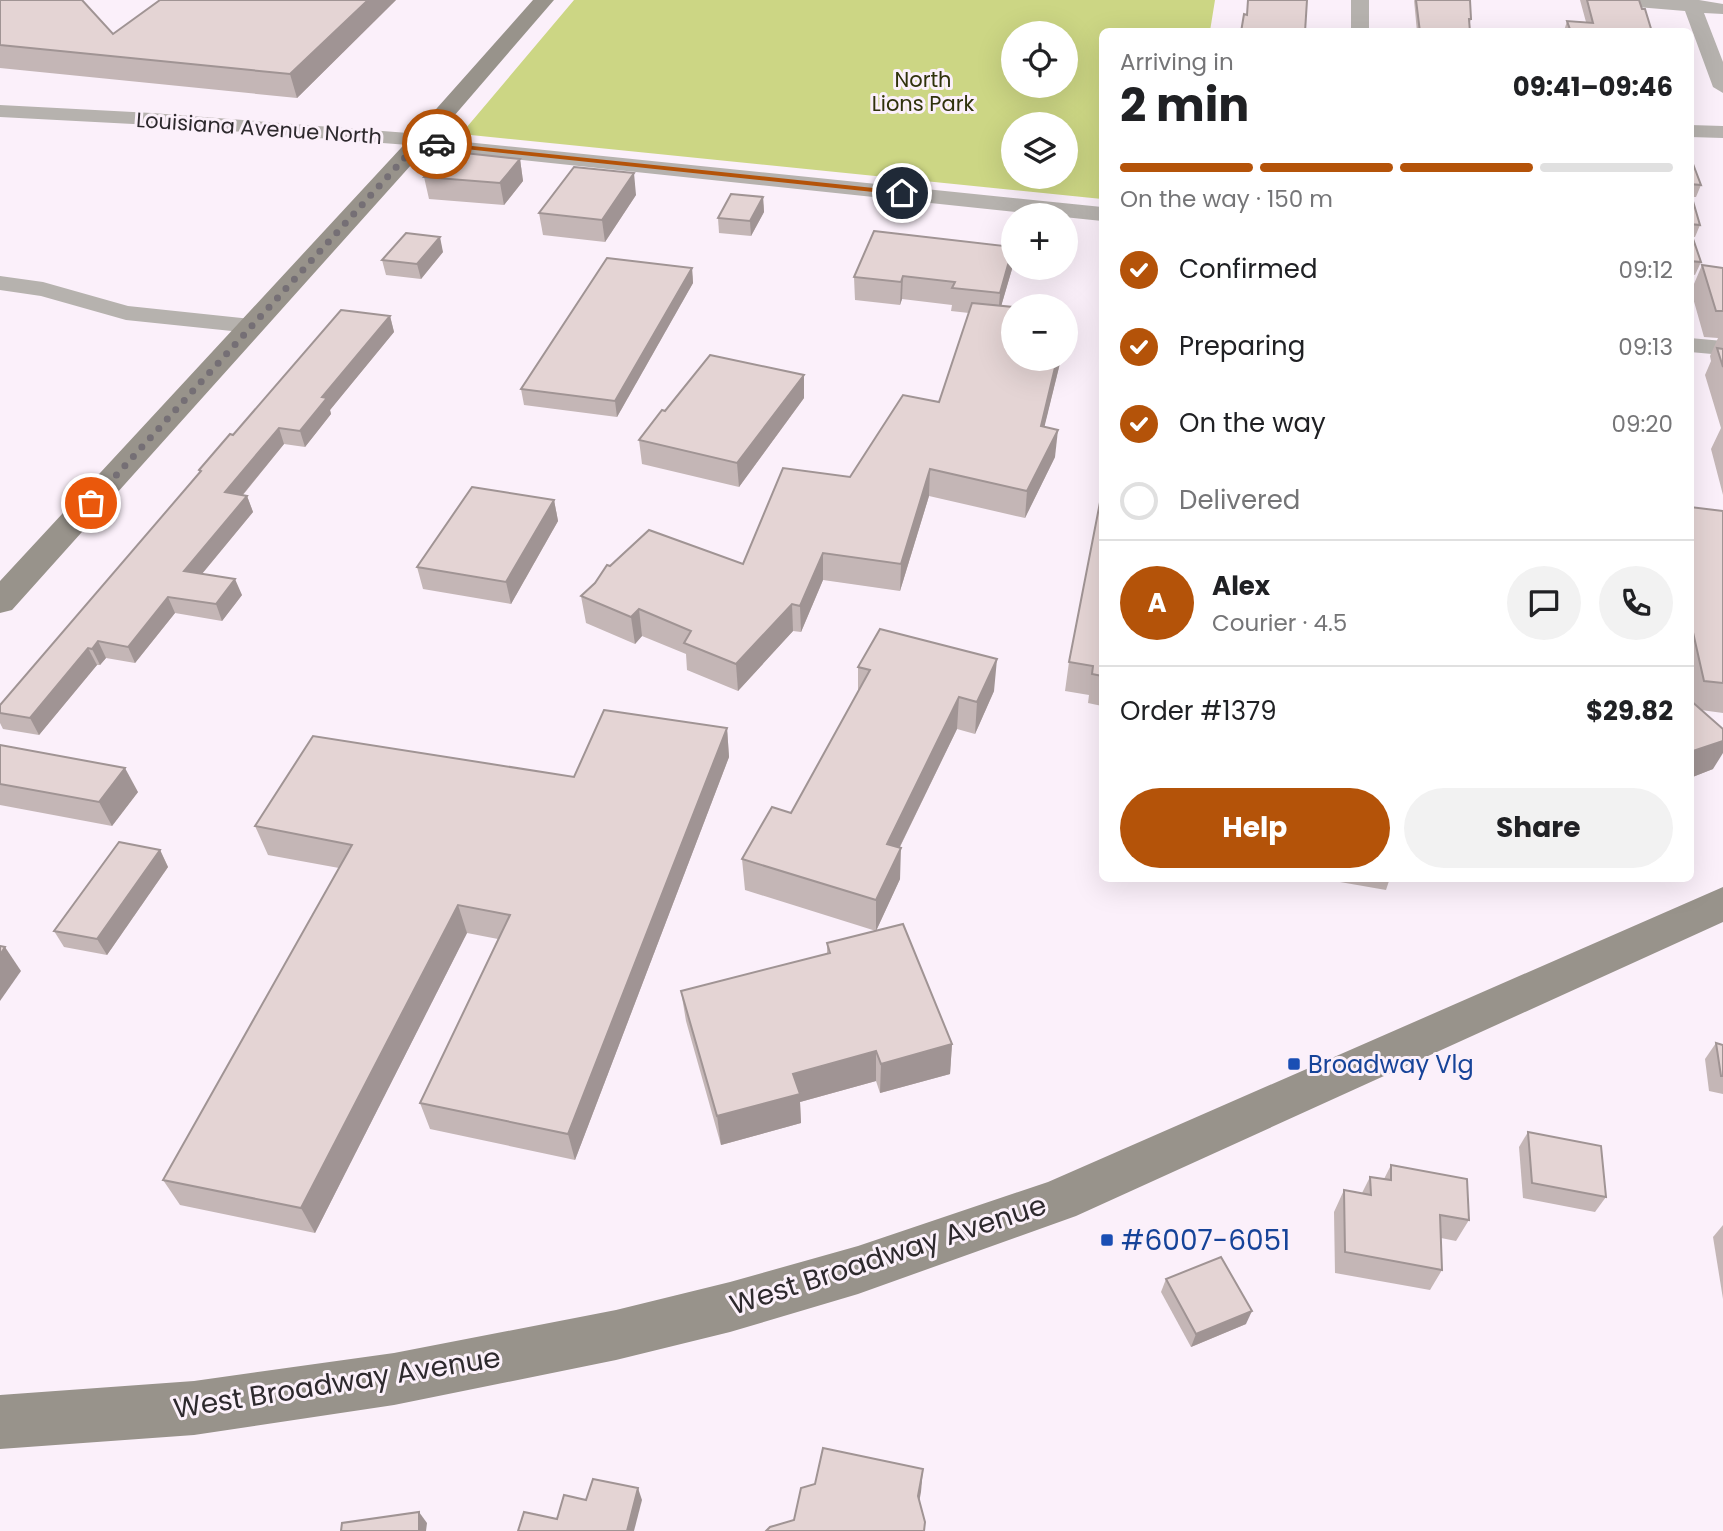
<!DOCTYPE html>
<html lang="en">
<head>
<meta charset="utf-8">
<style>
  body { margin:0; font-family:Poppins,sans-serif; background:#f2f2f2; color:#202124; height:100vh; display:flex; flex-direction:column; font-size:26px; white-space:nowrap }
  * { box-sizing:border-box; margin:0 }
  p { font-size:23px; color:#757577 }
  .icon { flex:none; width:38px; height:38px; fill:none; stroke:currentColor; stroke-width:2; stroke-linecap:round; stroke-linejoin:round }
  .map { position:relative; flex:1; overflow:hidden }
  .drawer { position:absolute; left:1099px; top:28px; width:595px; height:854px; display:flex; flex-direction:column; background:#fff; border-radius:10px; box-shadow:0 7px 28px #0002 }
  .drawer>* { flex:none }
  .fabs { position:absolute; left:1001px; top:21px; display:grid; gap:14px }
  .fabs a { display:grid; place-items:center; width:77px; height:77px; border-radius:50%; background:#fff; box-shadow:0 7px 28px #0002; font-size:35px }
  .pin { position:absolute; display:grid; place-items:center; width:60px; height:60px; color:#fff; margin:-30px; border:4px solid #fff; border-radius:50%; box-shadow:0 2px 7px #0007 }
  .courier { position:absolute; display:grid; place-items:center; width:70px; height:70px; margin:-35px; border:5px solid #b45309; border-radius:50%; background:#fff; color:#222; box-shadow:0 2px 9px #0007 }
  .head em { font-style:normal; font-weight:700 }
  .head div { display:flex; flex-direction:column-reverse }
  .head { display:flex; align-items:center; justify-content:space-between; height:119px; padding:0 21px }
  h1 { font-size:46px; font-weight:700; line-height:52px }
  .bar { display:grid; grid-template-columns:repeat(4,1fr); gap:10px 7px; align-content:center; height:84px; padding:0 21px }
  .bar i { height:9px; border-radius:5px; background:#e0e0e0 }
  .bar .selected { background:#b45309 }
  .bar p { grid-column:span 4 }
  .line { display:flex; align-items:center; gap:18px; padding:0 21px; border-top:2px solid #e0e0e0 }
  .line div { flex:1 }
  .round { display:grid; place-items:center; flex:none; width:74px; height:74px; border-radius:37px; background:#f2f2f2 }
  ol { padding:0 21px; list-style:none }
  li { display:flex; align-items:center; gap:21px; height:77px }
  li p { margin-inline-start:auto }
  li .icon { padding:7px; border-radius:50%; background:#b45309; color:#fff; stroke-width:4 }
  li:last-child { color:#757577 }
  li i { width:38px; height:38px; border:4px solid #e0e0e0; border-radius:50% }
  .action { display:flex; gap:14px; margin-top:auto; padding:14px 21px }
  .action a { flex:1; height:80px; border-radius:42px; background:#b45309; color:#fff; font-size:28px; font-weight:700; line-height:80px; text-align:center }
  .action a+a { background:#f2f2f2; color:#202124 }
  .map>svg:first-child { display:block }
  .green { fill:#ccd684; fill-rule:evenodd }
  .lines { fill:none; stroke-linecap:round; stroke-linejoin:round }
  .street { fill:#b6b2ae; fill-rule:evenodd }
  .secondary { fill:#98938b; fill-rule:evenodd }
  .wall { fill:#c4b6b6 }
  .shaded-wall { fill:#a09494 }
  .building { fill:#e4d4d4; stroke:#a09494; stroke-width:2 }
  .route { fill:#b45309 }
  .done { stroke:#756f75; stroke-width:7; stroke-dasharray:0 12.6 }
  .transit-dot { fill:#1a4fb4; stroke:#fbf0fa; stroke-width:2.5 }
  .labels { text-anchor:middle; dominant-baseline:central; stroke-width:6; stroke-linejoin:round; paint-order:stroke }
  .far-park-label { font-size:21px; fill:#2f320b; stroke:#fbf0fa }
  .far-street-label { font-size:21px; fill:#2d292d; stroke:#fbf0fa }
  .transit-label { font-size:24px; fill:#164399; stroke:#fbf0fa; text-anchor:start }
  .near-transit-label { font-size:28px; fill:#164399; stroke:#fbf0fa; text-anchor:start }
  .near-street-label { font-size:28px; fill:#2d292d; stroke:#fbf0fa }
</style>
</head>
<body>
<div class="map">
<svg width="1723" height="1531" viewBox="0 0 1723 1531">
  <rect width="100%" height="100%" fill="#fbf0fa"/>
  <path class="green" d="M574 0H1215L1210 31 1102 32V199L461 134ZM1066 33V86H1013V33ZM1066 124V177H1013V124Z"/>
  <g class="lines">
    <g class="street">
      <rect x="1351" y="0" width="18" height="32"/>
      <path d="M1604 0H1699L1723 4V14L1704 13 1723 62V93L1713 87 1685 11 1613 5Z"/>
      <path d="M0 105 152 113 421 134 446 140 1102 207V221L446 152 421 146 152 125 0 117Z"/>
      <path d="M1690 125 1723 126V138L1690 137Z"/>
      <path d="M0 276 43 282 128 306 251 319 260 321 263 326 260 331 251 333 126 320 41 296 0 290Z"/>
      <path d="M1690 338 1723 341V355L1690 352Z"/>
    </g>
    <g class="secondary">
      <path d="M533 0H554L429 145 12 610 0 613V581L413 135Z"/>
      <path d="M1723 887V922L1076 1216 858 1294 730 1332 616 1360 394 1405 194 1435 0 1449V1395L194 1381 394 1353 616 1310 730 1282 858 1246 1048 1182Z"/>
    </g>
  </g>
  <g class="wall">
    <path d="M0 0 113 34 396 0 297 98 0 68Z"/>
    <path d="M1414 0 1471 19 1469 25 1470 32H1417Z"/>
    <path d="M1580 0H1639L1652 32 1564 31 1567 21 1586 22Z"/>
    <path d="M1690 156 1701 185 1696 197H1692L1700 225 1695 237H1693L1701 262 1695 275 1690 274Z"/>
    <path d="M520 159 523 181 504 205 429 199 424 177Z"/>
    <path d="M636 195 605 242 543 235 539 213Z"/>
    <path d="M763 197 764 212 751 236 719 233 718 218Z"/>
    <path d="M443 252 421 279 386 275 382 260Z"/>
    <path d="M1702 265 1723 268V495L1711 449 1721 428 1705 375 1711 361 1710 356 1718 338 1704 337 1691 291Z"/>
    <path d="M692 268 693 283 617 417 524 405 521 389Z"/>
    <path d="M1012 269 1001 306 1013 359H1061L1044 427 1055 457 1025 518 929 496 900 591 823 580 801 632 793 631 738 691 687 670 686 654 642 636 635 644 586 623 581 596 595 583 610 566 743 564 850 477 939 402 969 313 951 311 952 305 902 299 900 305 855 300 854 277Z"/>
    <path d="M390 316 394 332 330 410 331 414 305 447 284 444 243 495 247 496 253 512 202 574 242 595 222 621 175 613 135 663 106 658 100 665H97L39 735 3 729 0 723V705L200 472 199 470 233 435Z"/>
    <path d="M804 398 739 487 642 464 639 440 665 411Z"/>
    <path d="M1102 431V452H1100Z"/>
    <path d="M1102 492V706L1088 703 1089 695 1065 691 1069 662Z"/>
    <path d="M554 500 558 521 511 604 423 589 417 567Z"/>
    <path d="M1690 507 1723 511V713L1701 710 1713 769 1690 778Z"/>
    <path d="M858 667 994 691 975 734 957 729 900 847V879L876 931 745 890 742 859 791 813 858 692Z"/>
    <path d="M727 728 729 757 575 1160 430 1129 420 1103 498 939 467 933 315 1233 180 1205 163 1180 339 868 268 855 255 826 574 777Z"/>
    <path d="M0 745 138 792 112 826 0 805Z"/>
    <path d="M160 850 168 867 107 955 64 947 54 931Z"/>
    <path d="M1317 878H1390L1386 890Z"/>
    <path d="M827 943 952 1044 950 1074 880 1093 876 1081 800 1102 801 1123 721 1145 686 1021 681 991 827 954Z"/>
    <path d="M1716 1043 1723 1045V1094L1709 1091 1705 1059Z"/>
    <path d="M1528 1132 1606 1197 1595 1212 1523 1198 1519 1147Z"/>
    <path d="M1391 1165 1469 1220 1456 1241 1441 1238 1442 1270 1430 1290 1335 1273 1334 1212 1344 1190 1362 1193 1370 1177 1384 1179Z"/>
    <path d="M1723 1225V1299L1713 1237Z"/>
    <path d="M1166 1279 1246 1324 1191 1347 1161 1292Z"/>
  </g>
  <g class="shaded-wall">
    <path d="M368 0H396L297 98 290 74Z"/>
    <path d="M520 159 523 181 504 205 500 183Z"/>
    <path d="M634 173 636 195 605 242 602 220Z"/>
    <path d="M763 197 764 212 751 236 750 221Z"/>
    <path d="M440 237 443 252 421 279 417 264Z"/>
    <path d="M1013 248 1012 269 998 317 1000 293Z"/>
    <path d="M692 268 693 283 617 417 615 401Z"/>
    <path d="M903 276 902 299 900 305 901 282Z"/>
    <path d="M390 316 394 332 330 410 331 414 305 447 300 431 322 397Z"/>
    <path d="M1057 359H1061L1038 453 1041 426Z"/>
    <path d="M804 375V398L739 487 737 463Z"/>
    <path d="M279 428 284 444 231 509 225 492Z"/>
    <path d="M1058 430 1055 457 1025 518 1027 491Z"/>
    <path d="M930 469 929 496 900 591 901 564Z"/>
    <path d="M247 496 253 512 191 587 184 571Z"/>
    <path d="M554 500 558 521 511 604 506 582Z"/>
    <path d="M823 553V580L801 632 800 606Z"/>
    <path d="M235 579 242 595 222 621 216 604Z"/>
    <path d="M168 597 175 613 135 663 128 647Z"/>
    <path d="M792 604 793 631 738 691 736 664Z"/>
    <path d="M639 609 642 636 635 644 631 617Z"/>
    <path d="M98 641 106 658 100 665 92 649Z"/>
    <path d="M88 648 97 665 39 735 30 718Z"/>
    <path d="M997 659 994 691 975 734 977 702Z"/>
    <path d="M959 697 957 729 886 875 887 844Z"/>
    <path d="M727 728 729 757 575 1160 568 1134Z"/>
    <path d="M1723 741V753L1713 769 1690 778V752Z"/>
    <path d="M125 768 138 792 112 826 99 802Z"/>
    <path d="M901 848 900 879 876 931V900Z"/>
    <path d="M160 850 168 867 107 955 97 939Z"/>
    <path d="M458 905 467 933 315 1233 301 1208Z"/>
    <path d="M5 947 21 971 0 1001V955Z"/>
    <path d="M952 1044 950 1074 880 1093 881 1064Z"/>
    <path d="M876 1051V1081L800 1102 801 1123 721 1145 717 1116 793 1074Z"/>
    <path d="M1252 1311 1246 1324 1191 1347 1196 1334Z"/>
    <path d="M923 1469 921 1492 916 1518 918 1496Z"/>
    <path d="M638 1488 642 1500 634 1531H627Z"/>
    <path d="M419 1512 427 1523 426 1531H419Z"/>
  </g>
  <g class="building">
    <path d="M0 0H82L113 34 160 0H368L290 74 0 45Z"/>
    <path d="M1248 0H1307L1305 32H1241L1244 14 1247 15Z"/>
    <path d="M1416 0H1470L1471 19H1469L1470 32H1420Z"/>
    <path d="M1587 0H1639L1642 9H1645L1652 32H1571L1567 21 1593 23Z"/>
    <path d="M446 151 520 159 500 183 424 177Z"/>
    <path d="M1690 156 1701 185 1690 184Z"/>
    <path d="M574 167 634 173 602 220 539 213Z"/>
    <path d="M1690 191 1700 225 1690 224Z"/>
    <path d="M731 194 763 197 750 221 718 218Z"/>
    <path d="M1690 230 1701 262 1690 261Z"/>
    <path d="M874 231 1013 247 1000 293 952 288 955 282 903 276 901 282 854 277Z"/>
    <path d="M406 233 440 237 417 264 382 260Z"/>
    <path d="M607 258 692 268 615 401 521 389Z"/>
    <path d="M1702 265 1723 268V311H1716Z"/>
    <path d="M972 303 1013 307V359H1057L1041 426 1058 430 1027 491 930 469 901 564 823 553 800 606 792 604 736 664 684 643 691 631 639 609 631 617 581 596 595 583 607 565 610 566 649 530 743 564 783 468 850 477 903 395 939 402Z"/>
    <path d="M341 310 390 316 322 397 327 398 300 431 279 428 225 492 247 496 184 571 235 579 216 604 168 597 128 647 98 641 92 649 88 648 30 718 0 713V705L201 471 199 470 230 434 233 435Z"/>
    <path d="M1717 348 1723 349V367Z"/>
    <path d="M710 355 804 375 737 463 639 440 662 410 665 411Z"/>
    <path d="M472 487 554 500 506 582 417 567Z"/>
    <path d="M1102 492V676L1092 674 1093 666 1069 662Z"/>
    <path d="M1690 507 1723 511V683L1704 681 1690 619Z"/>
    <path d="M880 629 997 659 977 702 959 697 887 844 901 848 876 900 742 859 772 807 791 813 870 670 858 667Z"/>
    <path d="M1690 700 1723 729V741L1690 752Z"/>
    <path d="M604 710 727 728 568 1134 420 1103 510 915 458 905 301 1208 163 1180 352 845 255 826 313 736 574 777Z"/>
    <path d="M0 745 125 768 99 802 0 784Z"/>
    <path d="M119 842 160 850 97 939 54 931Z"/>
    <path d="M903 924 952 1044 881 1064 876 1051 793 1074 800 1094 717 1116 681 991 830 953 827 943Z"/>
    <path d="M0 946 5 947 0 955Z"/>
    <path d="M1716 1043 1723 1045V1076H1721Z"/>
    <path d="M1528 1132 1601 1146 1606 1197 1532 1183Z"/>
    <path d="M1391 1165 1467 1179 1469 1220 1440 1215 1442 1270 1345 1252 1344 1190 1371 1195 1370 1177 1391 1180Z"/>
    <path d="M1221 1257 1252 1311 1196 1334 1166 1279Z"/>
    <path d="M823 1448 923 1469 918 1496 925 1522 924 1531H766L770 1527 794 1520 801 1488 815 1484Z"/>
    <path d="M593 1479 638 1488 627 1531H518L524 1512 557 1519 564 1495 586 1500Z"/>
    <path d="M419 1512V1531H341L342 1523Z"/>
  </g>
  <path class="route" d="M434 142 902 191 906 193 902 195 437 146Z"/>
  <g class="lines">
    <path class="done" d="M91 503 421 140 437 144"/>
  </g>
  <g class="transit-dot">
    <rect x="1287" y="1057" width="14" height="14" rx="3.5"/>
    <rect x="1100" y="1233" width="14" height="14" rx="3.5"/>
  </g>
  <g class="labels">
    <g class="far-park-label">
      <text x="923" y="79">North<tspan x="923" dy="24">Lions Park</tspan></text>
    </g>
    <g class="far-street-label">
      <text transform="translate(259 128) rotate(4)">Louisiana Avenue North</text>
    </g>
    <g class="transit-label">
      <text x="1308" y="1064">Broadway Vlg</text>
    </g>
    <g class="near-transit-label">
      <text x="1121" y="1240">#6007-6051</text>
    </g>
    <g class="near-street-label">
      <text transform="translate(888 1255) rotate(-18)">West Broadway Avenue</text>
      <text transform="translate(337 1383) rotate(-9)">West Broadway Avenue</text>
    </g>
  </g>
</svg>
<div class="fabs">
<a><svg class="icon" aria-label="locate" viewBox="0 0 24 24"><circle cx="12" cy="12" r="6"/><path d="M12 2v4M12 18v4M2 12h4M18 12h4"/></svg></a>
<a><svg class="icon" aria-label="layers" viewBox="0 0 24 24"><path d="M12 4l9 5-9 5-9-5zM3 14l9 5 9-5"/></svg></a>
<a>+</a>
<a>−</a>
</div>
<div class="pin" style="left:91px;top:503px;background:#ea580c"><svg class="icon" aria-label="bag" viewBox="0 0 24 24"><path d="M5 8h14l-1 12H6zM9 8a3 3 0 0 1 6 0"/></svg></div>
<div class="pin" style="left:902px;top:193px;background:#1f2937"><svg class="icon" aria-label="home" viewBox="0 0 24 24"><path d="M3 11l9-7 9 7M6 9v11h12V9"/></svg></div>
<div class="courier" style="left:437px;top:144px"><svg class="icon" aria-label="car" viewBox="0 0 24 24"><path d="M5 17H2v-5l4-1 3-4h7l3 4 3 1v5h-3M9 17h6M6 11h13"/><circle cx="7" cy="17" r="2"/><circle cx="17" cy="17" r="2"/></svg></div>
<section class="drawer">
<div class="head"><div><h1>2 min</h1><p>Arriving in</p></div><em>09:41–09:46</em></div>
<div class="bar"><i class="selected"></i><i class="selected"></i><i class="selected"></i><i></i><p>On the way · 150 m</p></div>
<ol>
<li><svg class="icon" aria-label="check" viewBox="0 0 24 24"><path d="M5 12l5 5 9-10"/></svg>Confirmed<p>09:12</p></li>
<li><svg class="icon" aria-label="check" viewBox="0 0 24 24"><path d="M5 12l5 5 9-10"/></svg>Preparing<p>09:13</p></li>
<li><svg class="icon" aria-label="check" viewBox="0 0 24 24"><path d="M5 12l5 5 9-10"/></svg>On the way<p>09:20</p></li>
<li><i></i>Delivered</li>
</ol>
<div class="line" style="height:126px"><b class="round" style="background:#b45309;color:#fff">A</b><div><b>Alex</b><p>Courier · 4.5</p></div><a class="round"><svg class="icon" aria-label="chat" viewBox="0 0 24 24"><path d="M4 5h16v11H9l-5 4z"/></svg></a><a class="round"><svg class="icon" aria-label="phone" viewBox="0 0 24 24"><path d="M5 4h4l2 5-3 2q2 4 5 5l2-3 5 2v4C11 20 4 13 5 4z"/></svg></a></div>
<div class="line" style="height:91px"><div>Order #1379</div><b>$29.82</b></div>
<div class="action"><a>Help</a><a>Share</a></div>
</section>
</div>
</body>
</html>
